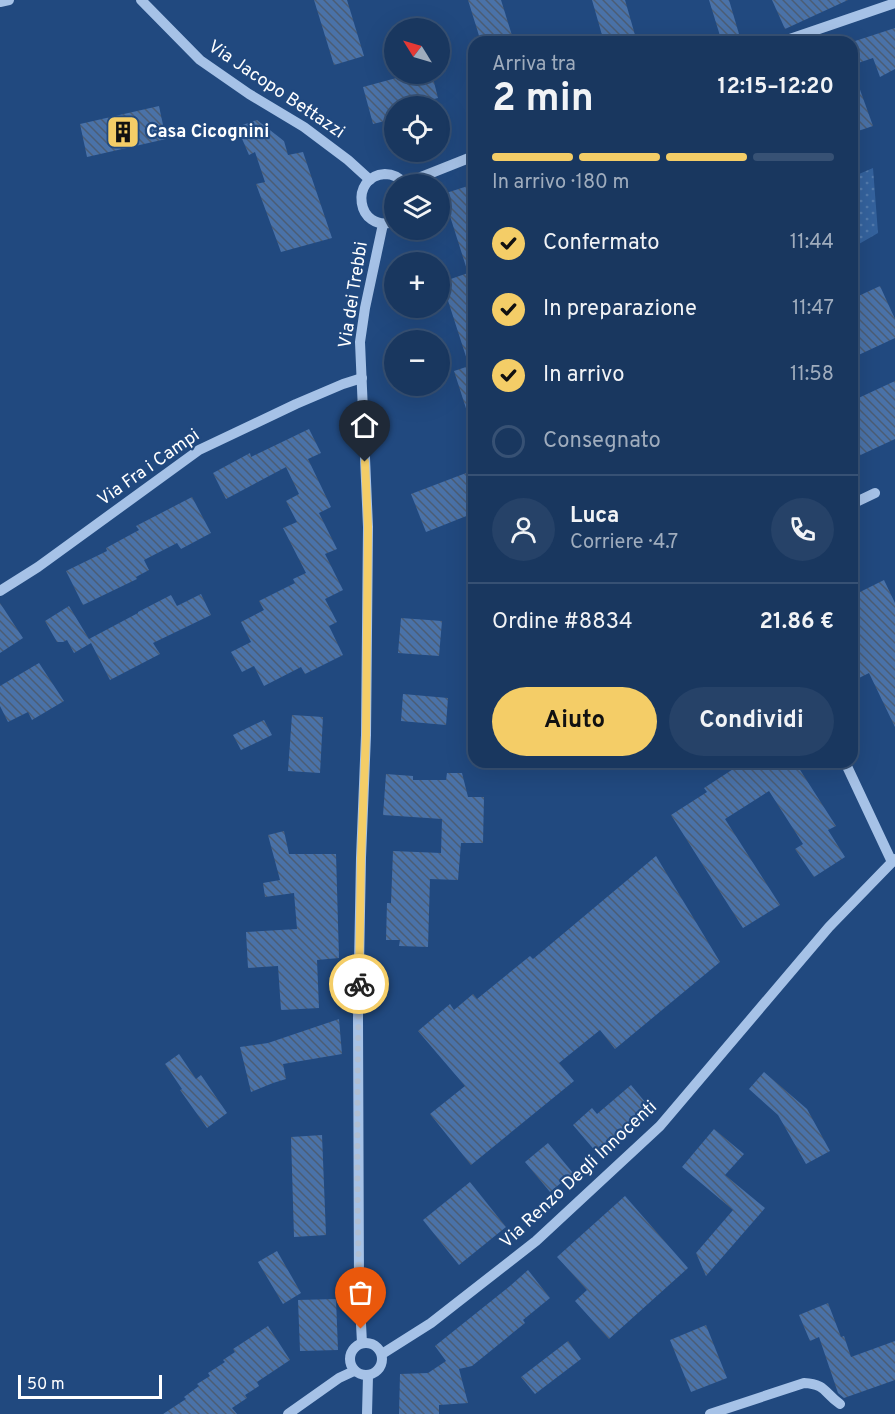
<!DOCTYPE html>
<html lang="it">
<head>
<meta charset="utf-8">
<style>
  body { margin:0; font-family:Overpass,sans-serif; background:#264268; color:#f1f3f6; height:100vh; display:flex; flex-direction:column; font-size:22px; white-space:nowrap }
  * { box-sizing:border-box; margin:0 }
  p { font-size:20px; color:#9facbd }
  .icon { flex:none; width:33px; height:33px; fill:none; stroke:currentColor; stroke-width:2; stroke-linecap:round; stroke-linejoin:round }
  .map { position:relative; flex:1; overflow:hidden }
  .panel { position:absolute; left:468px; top:36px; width:390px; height:732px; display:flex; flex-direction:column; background:#19375f; border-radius:18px; box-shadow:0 6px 24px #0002,0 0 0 2px #375174 }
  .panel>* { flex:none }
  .needle { width:39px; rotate:307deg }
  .tools { position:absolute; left:384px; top:18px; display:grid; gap:12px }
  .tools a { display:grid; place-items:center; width:66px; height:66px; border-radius:50%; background:#19375f; box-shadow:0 6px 24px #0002,0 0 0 2px #375174; font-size:30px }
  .scale { position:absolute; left:18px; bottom:15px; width:144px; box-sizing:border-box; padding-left:6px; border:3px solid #fff; border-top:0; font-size:16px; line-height:21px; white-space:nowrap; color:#fff; -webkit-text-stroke:4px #21497f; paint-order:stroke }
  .pin { position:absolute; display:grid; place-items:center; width:51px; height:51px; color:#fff; margin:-62px -26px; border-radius:50% 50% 50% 0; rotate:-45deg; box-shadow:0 0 6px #0007 }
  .pin .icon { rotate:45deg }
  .courier { position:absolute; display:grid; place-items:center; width:60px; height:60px; margin:-30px; border:4px solid #f4cd67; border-radius:50%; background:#fff; color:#222; box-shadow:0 2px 8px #0007 }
  .head em { font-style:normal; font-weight:700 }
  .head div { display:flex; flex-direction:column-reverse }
  .head { display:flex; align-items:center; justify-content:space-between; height:102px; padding:0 24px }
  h1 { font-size:39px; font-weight:700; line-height:45px }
  .bar { display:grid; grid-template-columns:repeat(4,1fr); gap:9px 6px; align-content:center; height:72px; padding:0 24px }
  .bar i { height:8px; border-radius:4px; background:#375174 }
  .bar .active { background:#f4cd67 }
  .bar p { grid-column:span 4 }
  .line { display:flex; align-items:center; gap:15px; padding:0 24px; border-top:2px solid #375174 }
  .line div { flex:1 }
  .round { display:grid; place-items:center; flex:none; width:63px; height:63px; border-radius:32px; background:#264268 }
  ol { padding:0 24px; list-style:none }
  li { display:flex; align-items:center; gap:18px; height:66px }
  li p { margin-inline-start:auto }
  li .icon { padding:6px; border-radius:50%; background:#f4cd67; color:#111; stroke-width:4 }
  li:last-child { color:#9facbd }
  li i { width:33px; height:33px; border:3px solid #375174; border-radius:50% }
  .primary-button { display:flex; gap:12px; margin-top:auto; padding:12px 24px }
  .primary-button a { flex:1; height:69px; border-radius:36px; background:#f4cd67; color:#111; font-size:24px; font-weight:700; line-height:69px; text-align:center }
  .primary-button a+a { background:#264268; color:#f1f3f6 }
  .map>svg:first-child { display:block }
  .park { fill:url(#park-dots) }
  .building { fill:url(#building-back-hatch) }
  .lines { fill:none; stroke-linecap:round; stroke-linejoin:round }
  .minor { stroke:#a6c2e7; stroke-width:10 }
  .done { stroke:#b1bfd2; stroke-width:6; stroke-dasharray:0 10.8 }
  .route { stroke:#f4cd67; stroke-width:8 }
  .labels { text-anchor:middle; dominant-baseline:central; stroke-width:4.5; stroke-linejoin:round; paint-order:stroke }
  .street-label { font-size:18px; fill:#fff; stroke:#21497f }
  .poi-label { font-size:18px; font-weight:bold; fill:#fff; stroke:#21497f; text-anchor:start }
</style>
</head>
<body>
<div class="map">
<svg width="895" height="1414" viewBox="0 0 895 1414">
  <defs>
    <pattern id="park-dots" width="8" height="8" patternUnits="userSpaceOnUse" patternTransform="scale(1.5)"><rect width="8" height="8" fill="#34629d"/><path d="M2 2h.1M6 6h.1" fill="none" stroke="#527aac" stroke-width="1.8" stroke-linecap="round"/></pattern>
    <pattern id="building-back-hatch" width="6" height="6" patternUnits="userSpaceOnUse" patternTransform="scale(1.5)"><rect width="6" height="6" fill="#4a72a8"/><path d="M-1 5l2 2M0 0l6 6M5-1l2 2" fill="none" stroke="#4b5d75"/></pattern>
  </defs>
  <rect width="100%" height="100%" fill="#21497f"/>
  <path class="park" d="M873 168 878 233 852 248V177Z"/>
  <g class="building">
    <path d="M314 0H347L364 56 334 65Z"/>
    <path d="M468 0H501L514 42H481Z"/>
    <path d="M592 0H625L637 42H604Z"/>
    <path d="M709 0H729L739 34 721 39Z"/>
    <path d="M772 0H848L785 29Z"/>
    <path d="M895 28V69L880 77 873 58 852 65V42Z"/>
    <path d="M852 73H854L873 126 852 133Z"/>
    <path d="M411 74H432L438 98 406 106H394V110L386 112 389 120 373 124 363 87Z"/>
    <path d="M159 106 166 139 87 157 80 124Z"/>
    <path d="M257 120 284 141 288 155 303 152 332 238 281 252 256 184 265 182 255 152 249 155 237 127Z"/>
    <path d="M474 184V423L471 424 454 371 469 366 442 282 468 273 443 194Z"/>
    <path d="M880 286 895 319V338L852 358V299Z"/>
    <path d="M895 381V439L852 459V401Z"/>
    <path d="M309 429 321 453 308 459 331 507 319 513 337 549 325 554 343 590 325 599 337 622 329 626 343 655 305 674 301 667 264 686 254 666 242 672 231 652 251 642 241 622 264 610 259 601 295 583 293 579 306 573 283 528 297 522 286 501 299 494 286 467 226 499 213 473 250 453 251 457Z"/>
    <path d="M474 470V513L426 532 411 494Z"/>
    <path d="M192 497 211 533 181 549 177 543 144 560 149 570 136 577 137 579 83 605 66 571 107 551 106 548 139 530 136 526Z"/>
    <path d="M884 580 895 603V727L869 673 859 678 852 664V596Z"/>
    <path d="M201 594 211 615 153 643 160 654 110 680 91 643 74 653 67 640 63 642H57L45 621 69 606 89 639 138 613V612L171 595 177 606Z"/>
    <path d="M0 603 23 638 0 653Z"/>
    <path d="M401 618 442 621 439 656 398 653Z"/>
    <path d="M39 663 64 701 32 720 28 712 8 722 0 706V686Z"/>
    <path d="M403 694 448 698 446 725 401 721Z"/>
    <path d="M292 715 323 717 320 773 288 771Z"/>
    <path d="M264 720 272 735 241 750 233 735Z"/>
    <path d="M744 762H795L836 826 828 830 845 857 814 877 795 849 803 844 769 791 725 819 780 905 743 928 671 815 707 792 704 788Z"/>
    <path d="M447 773H462L468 797H484L483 843H461L458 880 430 879 428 947 399 946 400 940H386L387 903H391L393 851 441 853 442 819 383 815 386 774 413 776V780H446Z"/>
    <path d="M284 831 289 854H336L339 958 317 960 319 1008 281 1010 278 966 248 968 246 932 297 929 294 893 265 897 263 883 280 880 268 835Z"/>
    <path d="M656 856 720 962 615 1049 600 1030 559 1063 574 1081 471 1165 430 1114 465 1086 418 1031 450 1004 454 1010 473 994 477 999 530 956 533 959Z"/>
    <path d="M339 1019 342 1054 283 1064 286 1079 273 1083 251 1092 240 1047 268 1043Z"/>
    <path d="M179 1054 196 1079 201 1075 227 1113 207 1128 180 1090 182 1089 165 1064Z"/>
    <path d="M764 1072 807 1109 830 1151 806 1164 778 1115 749 1089Z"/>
    <path d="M631 1085 650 1108 597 1153 573 1125 592 1108 597 1114Z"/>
    <path d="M714 1129 744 1154 725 1175 765 1208 706 1276 696 1253 733 1210 682 1167Z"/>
    <path d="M322 1135 326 1235 294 1237 291 1137Z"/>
    <path d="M548 1143 573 1173 550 1192 525 1162Z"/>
    <path d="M470 1182 506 1227 459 1265 423 1220Z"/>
    <path d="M625 1196 688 1268 609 1339 575 1301 587 1290 557 1257Z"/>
    <path d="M277 1251 301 1293 283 1304 258 1262Z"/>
    <path d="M528 1270 550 1298 523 1320 525 1323 472 1366 459 1369 468 1403 439 1405V1414H399L400 1374 428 1373 446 1361 435 1346 510 1286Z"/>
    <path d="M336 1299 338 1350 300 1351 298 1300Z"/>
    <path d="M828 1303 841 1337 844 1336 851 1357 895 1341V1380L844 1398 838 1393 819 1337 810 1341 799 1315Z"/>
    <path d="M706 1325 727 1378 691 1392 670 1340Z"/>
    <path d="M268 1326 290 1360 257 1382 259 1386 245 1395 247 1398 232 1408 237 1414H163L186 1399 184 1397 199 1386 197 1384 210 1376 208 1373 225 1362 223 1360 235 1352 233 1349Z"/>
    <path d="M568 1341 581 1359 535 1394 521 1377Z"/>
  </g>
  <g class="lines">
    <g class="minor">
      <path d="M141 0 200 60 249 94 304 127 348 160 370 180"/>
      <path d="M0 2 9 0"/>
      <path d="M781 42 895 3"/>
      <path d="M404 182 411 181 474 156"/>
      <path d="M394 222C356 233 349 176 385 174 393 174 400 178 405 184"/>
      <path d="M852 504 875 493"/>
      <path d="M0 591 38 567 199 450 296 404 343 384 362 378"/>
      <path d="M845 762 892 862"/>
      <circle cx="366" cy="1359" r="16"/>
      <path d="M362 1343 359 1285 358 1018 361 858 366 735 368 527 360 342 365 308 383 224"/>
      <path d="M382 1354 431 1323 536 1241 660 1126 829 927 895 859"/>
      <path d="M288 1414 339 1378 354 1371"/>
      <path d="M367 1414 368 1376"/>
      <path d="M710 1414 804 1383C826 1384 824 1393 840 1404"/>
    </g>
  </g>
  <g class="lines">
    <path class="done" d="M359 984C357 1099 356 1214 361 1329"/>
    <path class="route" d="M359 984 361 858 366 735 368 527 365 462"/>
  </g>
  <defs>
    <symbol id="building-square" viewBox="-11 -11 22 22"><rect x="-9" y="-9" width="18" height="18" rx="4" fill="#f4cd67" stroke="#21497f"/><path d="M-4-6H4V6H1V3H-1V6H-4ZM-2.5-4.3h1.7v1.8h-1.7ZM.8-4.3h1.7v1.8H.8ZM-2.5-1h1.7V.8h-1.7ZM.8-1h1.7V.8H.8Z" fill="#111"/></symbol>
  </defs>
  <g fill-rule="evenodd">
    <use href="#building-square" x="104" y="113" width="38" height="38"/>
  </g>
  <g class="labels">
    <g class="street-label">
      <text transform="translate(276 90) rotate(34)">Via Jacopo Bettazzi</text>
      <text transform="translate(354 295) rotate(-81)">Via dei Trebbi</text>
      <text transform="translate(149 468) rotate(-35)">Via Fra i Campi</text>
      <text transform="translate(579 1175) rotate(-43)">Via Renzo Degli Innocenti</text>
    </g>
    <g class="poi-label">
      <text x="146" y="132">Casa Cicognini</text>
    </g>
  </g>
</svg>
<div class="tools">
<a><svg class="needle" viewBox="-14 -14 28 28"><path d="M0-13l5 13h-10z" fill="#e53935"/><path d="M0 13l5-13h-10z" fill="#9facbd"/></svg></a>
<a><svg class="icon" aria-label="locate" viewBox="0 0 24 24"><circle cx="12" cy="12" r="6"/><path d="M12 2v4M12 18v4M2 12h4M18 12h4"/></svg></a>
<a><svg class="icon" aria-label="layers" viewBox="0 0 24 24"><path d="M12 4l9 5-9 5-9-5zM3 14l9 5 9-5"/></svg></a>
<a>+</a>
<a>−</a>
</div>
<div class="scale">50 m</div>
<div class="pin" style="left:361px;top:1329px;background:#ea580c"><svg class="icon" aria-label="bag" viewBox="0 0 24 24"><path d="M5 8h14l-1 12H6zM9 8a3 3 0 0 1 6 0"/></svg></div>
<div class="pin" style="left:365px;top:462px;background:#1f2937"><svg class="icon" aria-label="home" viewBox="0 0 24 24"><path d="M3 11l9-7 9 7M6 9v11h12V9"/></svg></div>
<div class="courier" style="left:359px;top:984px"><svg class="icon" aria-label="bike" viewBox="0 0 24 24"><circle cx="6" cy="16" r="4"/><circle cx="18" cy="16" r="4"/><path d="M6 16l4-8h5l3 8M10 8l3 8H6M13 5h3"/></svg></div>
<section class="panel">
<div class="head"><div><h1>2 min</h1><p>Arriva tra</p></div><em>12:15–12:20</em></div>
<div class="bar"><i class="active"></i><i class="active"></i><i class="active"></i><i></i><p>In arrivo · 180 m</p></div>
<ol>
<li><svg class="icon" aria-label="check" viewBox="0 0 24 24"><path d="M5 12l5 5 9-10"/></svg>Confermato<p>11:44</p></li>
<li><svg class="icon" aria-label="check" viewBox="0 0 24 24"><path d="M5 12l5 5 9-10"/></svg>In preparazione<p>11:47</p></li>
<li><svg class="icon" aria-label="check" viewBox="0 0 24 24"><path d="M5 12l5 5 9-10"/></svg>In arrivo<p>11:58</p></li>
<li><i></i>Consegnato</li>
</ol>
<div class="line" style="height:108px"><a class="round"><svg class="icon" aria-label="person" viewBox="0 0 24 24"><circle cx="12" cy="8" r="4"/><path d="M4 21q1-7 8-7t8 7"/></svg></a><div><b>Luca</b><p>Corriere · 4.7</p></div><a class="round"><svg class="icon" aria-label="phone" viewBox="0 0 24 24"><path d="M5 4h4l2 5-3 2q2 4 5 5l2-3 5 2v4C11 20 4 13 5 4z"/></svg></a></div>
<div class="line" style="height:78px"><div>Ordine #8834</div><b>21.86 €</b></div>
<div class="primary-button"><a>Aiuto</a><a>Condividi</a></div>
</section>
</div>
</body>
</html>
